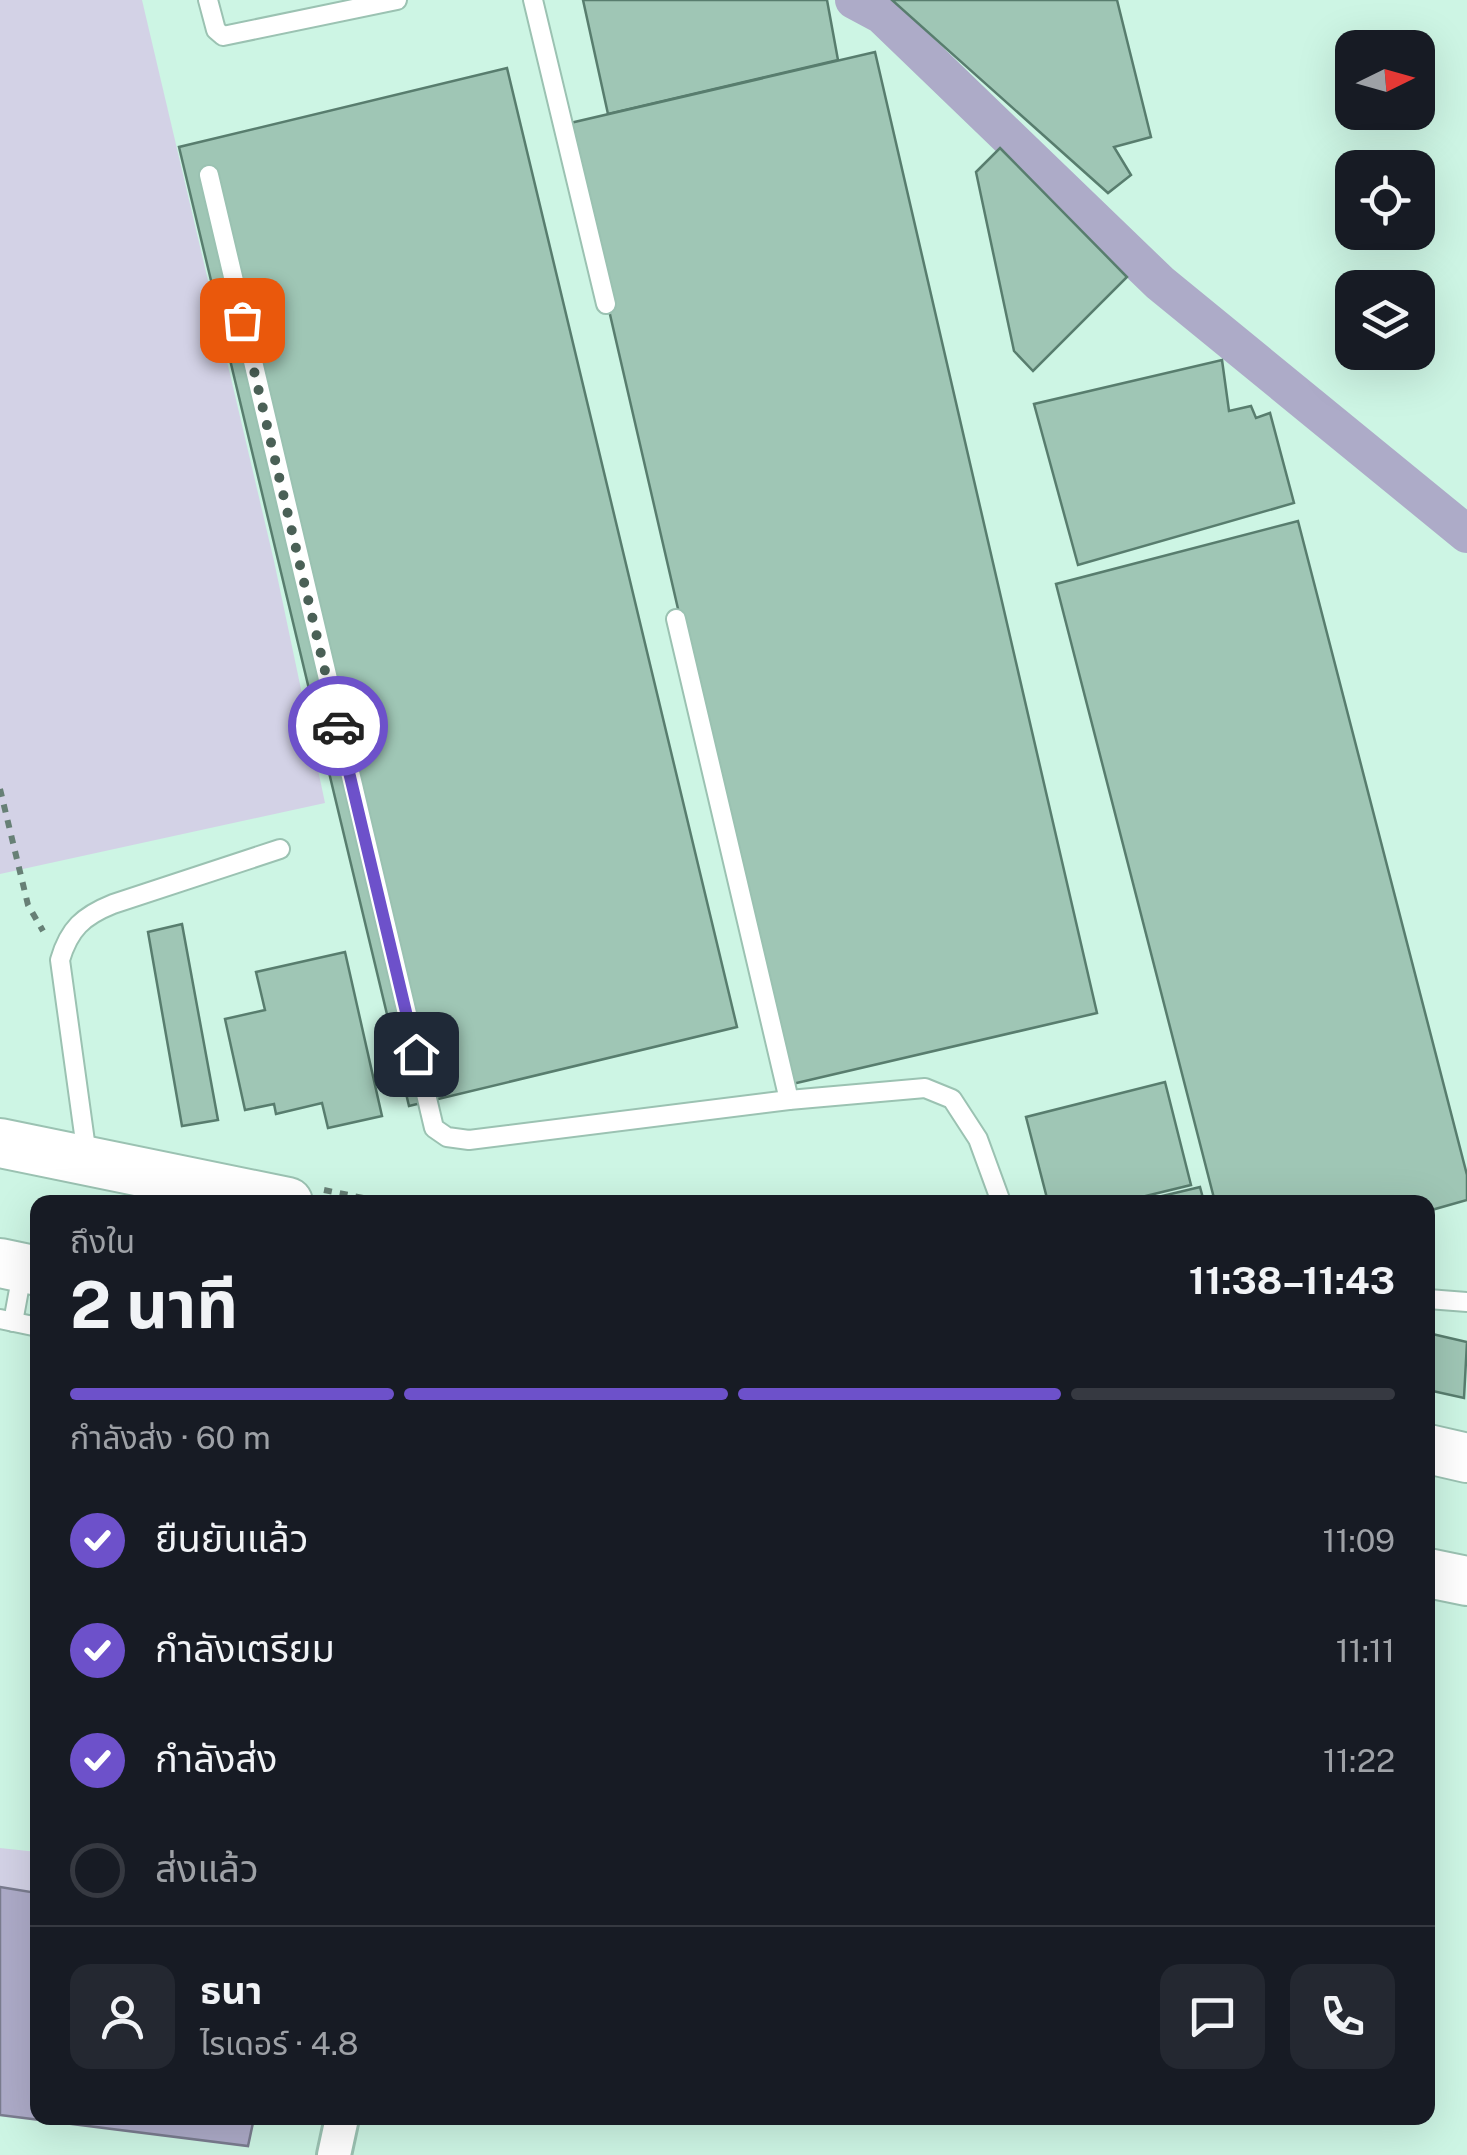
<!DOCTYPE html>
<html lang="th">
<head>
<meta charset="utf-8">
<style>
  body { margin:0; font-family:"Public Sans","Noto Sans Thai",sans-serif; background:#242831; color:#f1f3f6; height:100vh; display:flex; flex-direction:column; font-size:38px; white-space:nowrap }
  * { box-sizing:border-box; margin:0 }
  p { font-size:32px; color:#9ea1a6 }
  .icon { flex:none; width:55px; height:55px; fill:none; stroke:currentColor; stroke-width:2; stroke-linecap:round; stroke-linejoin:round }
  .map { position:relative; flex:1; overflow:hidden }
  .side { position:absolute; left:30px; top:1195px; width:1405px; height:930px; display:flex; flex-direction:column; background:#171b24; border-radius:20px; box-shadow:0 10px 40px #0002 }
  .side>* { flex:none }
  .needle { width:65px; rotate:85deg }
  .fabs { position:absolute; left:1335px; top:30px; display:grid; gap:20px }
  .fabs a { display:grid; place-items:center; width:100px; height:100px; border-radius:20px; background:#171b24; box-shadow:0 10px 40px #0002; font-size:50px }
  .pin { position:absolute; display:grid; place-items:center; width:85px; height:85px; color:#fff; margin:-42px; border-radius:20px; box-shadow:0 5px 15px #0006 }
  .courier { position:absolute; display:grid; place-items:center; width:100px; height:100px; margin:-50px; border:8px solid #6d51ca; border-radius:50%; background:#fff; color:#222; box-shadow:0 2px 12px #0007 }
  .headline em { font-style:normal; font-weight:700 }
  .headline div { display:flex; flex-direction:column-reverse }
  .headline { display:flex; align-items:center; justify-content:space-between; height:170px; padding:0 40px }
  h1 { font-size:65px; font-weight:700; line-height:75px }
  .bar { display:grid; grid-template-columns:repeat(4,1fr); gap:15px 10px; align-content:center; height:120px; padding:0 40px }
  .bar i { height:12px; border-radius:8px; background:#363941 }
  .bar .active { background:#6d51ca }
  .bar p { grid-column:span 4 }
  .line { display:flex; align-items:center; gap:25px; padding:0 40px; border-top:2px solid #363941 }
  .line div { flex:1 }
  .round { display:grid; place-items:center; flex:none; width:105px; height:105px; border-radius:20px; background:#242831 }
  ol { padding:0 40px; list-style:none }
  li { display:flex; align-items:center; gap:30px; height:110px }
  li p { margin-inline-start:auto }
  li .icon { padding:10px; border-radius:50%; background:#6d51ca; color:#fff; stroke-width:4 }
  li:last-child { color:#9ea1a6 }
  li i { width:55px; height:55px; border:5px solid #363941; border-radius:50% }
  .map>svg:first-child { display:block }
  .green { fill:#d3d2e6 }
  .water { fill:#adabc8; stroke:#7a7c8f; stroke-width:2.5 }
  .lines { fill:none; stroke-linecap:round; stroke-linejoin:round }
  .canal { stroke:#adabc8; stroke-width:38 }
  .building { fill:#9fc6b5; stroke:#587d6e; stroke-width:2.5 }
  .lane-casing { stroke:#9bc2b2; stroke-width:22 }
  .street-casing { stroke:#9bc2b2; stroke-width:38 }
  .secondary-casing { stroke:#9bc2b2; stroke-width:52 }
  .path { stroke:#678076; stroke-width:6; stroke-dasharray:8 8; stroke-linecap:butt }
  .lane { stroke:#fff; stroke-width:18 }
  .street { stroke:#fff; stroke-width:32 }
  .secondary { stroke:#fff; stroke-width:48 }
  .done { stroke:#4a6056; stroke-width:10; stroke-dasharray:0 18 }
  .route { stroke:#6d51ca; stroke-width:12 }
</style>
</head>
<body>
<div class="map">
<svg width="1467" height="2155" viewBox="0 0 1467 2155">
  <rect width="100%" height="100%" fill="#cdf5e4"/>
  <g class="green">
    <path d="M0 0H142L274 561 325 803 0 874Z"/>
    <path d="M0 1848 37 1852V1893L0 1887Z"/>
  </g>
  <path class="water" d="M0 1887 37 1893 38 2118H254L248 2146 0 2115Z"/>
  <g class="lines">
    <path class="canal" d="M854 0 882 15 1160 283 1467 534"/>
  </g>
  <g class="building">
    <path d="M583 0H827L838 60 608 114Z"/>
    <path d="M1117 0 1151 137 1114 147 1131 175 1108 193 892 0Z"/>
    <path d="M875 52 1097 1013 788 1085 566 124Z"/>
    <path d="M507 68 737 1027 409 1106 179 147Z"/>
    <path d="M1000 148 1127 277 1033 371 1014 351 976 172Z"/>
    <path d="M1222 360 1229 411 1251 406 1256 418 1270 413 1294 503 1078 565 1034 404Z"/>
    <path d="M1298 521 1467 1175V1200L1428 1211V1202H1215L1056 584Z"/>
    <path d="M182 924 218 1120 182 1126 148 932Z"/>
    <path d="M345 952 382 1116 328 1128 322 1103 276 1114 274 1104 245 1110 225 1019 265 1010 256 972Z"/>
    <path d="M1165 1082 1191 1185 1121 1202H1048L1026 1117Z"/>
    <path d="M1200 1187 1204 1202H1137Z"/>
    <path d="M1428 1333 1467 1342 1464 1398 1428 1390Z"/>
  </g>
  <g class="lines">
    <defs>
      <g id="lane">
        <path d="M208 0 216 30 223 36 397 0"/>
        <path d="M533 0 606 304"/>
        <path d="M209 175 434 1128 447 1137 469 1140 789 1100 925 1088 952 1099 978 1139 1001 1202"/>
        <path d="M676 619 789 1100"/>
        <path d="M87 1156 60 960C69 929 83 916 113 904L280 849"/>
        <path d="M1428 1299 1467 1302"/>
        <path d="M0 1319 38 1327"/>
        <path d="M13 1322 23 1268"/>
      </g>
      <path id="street" d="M334 2155 342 2118"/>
      <g id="secondary">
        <path d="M0 1143 288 1202"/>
        <path d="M0 1263 38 1271"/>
        <path d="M1428 1449 1467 1458"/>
        <path d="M1428 1573 1467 1581"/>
      </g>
    </defs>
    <use href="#lane" class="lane-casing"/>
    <use href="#street" class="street-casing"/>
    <use href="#secondary" class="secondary-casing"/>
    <g class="path">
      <path d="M0 789 28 905 43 931"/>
      <path d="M324 1190 383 1202"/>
    </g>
    <use href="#lane" class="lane"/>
    <use href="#street" class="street"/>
    <use href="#secondary" class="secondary"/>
  </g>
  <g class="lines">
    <path class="done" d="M242 320 338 726"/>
    <path class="route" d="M338 726 416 1054"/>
  </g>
</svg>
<div class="fabs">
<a><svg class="needle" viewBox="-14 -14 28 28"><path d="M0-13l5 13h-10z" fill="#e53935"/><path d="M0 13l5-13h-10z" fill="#9ea1a6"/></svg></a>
<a><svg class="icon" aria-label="locate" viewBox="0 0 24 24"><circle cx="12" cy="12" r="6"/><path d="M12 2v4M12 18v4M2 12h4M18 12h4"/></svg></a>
<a><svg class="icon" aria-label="layers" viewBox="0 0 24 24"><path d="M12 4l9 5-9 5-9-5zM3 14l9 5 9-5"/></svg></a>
</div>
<div class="pin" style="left:242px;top:320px;background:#ea580c"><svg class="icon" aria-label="bag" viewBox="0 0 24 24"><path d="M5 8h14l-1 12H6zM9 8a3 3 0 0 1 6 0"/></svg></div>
<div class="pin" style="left:416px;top:1054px;background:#1f2937"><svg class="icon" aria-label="home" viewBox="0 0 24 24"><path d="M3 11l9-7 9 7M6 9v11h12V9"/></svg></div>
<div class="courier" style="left:338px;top:726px"><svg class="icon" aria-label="car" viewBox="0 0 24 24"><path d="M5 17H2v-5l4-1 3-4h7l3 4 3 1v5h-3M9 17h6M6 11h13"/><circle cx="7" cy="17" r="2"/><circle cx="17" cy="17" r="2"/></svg></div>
<section class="side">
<div class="headline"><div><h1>2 นาที</h1><p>ถึงใน</p></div><em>11:38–11:43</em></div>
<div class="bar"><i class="active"></i><i class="active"></i><i class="active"></i><i></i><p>กำลังส่ง · 60 m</p></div>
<ol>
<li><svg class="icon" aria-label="check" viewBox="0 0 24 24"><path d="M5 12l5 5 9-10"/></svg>ยืนยันแล้ว<p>11:09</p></li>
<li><svg class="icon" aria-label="check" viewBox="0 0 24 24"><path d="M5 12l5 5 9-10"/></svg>กำลังเตรียม<p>11:11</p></li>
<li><svg class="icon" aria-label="check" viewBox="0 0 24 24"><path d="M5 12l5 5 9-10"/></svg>กำลังส่ง<p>11:22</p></li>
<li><i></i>ส่งแล้ว</li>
</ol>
<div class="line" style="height:180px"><a class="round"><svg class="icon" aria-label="person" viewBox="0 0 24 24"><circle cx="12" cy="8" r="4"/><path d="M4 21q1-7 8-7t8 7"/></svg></a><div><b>ธนา</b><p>ไรเดอร์ · 4.8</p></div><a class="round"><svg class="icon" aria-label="chat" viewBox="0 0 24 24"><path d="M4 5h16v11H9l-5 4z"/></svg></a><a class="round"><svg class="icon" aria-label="phone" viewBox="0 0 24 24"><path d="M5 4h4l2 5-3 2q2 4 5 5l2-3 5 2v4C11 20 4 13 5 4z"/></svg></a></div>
</section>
</div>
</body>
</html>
